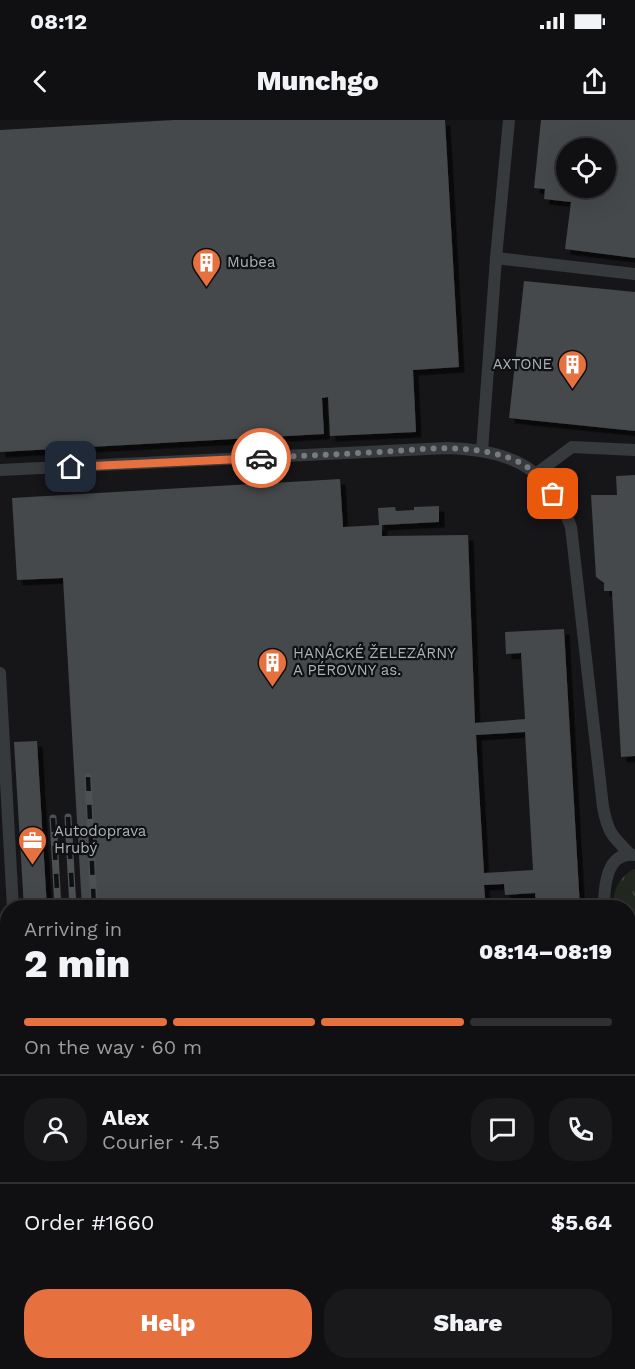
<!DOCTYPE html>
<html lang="en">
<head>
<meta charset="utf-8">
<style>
  body { margin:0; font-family:"Work Sans",sans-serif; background:#19191b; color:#f1f3f6; height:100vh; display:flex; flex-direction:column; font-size:22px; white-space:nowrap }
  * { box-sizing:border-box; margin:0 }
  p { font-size:20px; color:#9c9d9f }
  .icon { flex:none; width:33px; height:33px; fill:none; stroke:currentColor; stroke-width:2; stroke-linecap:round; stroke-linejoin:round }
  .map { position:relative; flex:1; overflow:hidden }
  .details { position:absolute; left:0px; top:780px; width:636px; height:470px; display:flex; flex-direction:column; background:#101012; border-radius:24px 24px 0 0; box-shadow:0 6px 24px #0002,0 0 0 2px #303032 }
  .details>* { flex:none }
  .controls { position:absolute; left:556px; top:18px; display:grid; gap:12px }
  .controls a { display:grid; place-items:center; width:60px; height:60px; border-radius:50%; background:#101012; box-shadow:0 6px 24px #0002,0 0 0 2px #303032; font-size:30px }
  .pin { position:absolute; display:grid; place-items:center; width:51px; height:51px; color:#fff; margin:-26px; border-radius:12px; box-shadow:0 3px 9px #0006 }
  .courier { position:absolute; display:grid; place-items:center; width:60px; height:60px; margin:-30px; border:4px solid #e7703f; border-radius:50%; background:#fff; color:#222; box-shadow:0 2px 8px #0007 }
  .overview em { font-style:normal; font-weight:800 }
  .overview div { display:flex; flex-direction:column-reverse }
  .overview { display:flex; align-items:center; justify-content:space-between; height:102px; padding:0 24px }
  h1 { font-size:39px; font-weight:800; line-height:45px }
  .bar { display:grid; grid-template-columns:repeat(4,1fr); gap:9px 6px; align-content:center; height:72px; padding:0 24px }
  .bar i { height:8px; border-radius:4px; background:#303032 }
  .bar .active { background:#e7703f }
  .bar p { grid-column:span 4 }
  .line { display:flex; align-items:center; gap:15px; padding:0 24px; border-top:2px solid #303032 }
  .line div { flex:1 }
  .round { display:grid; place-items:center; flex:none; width:63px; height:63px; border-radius:24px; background:#19191b }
  .cta { display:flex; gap:12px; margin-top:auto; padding:12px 24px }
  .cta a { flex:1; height:69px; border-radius:24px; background:#e7703f; color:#fff; font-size:24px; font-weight:800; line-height:69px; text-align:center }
  .cta a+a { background:#19191b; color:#f1f3f6 }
  .status { display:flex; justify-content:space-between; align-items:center; height:42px; padding:0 30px; background:#101012; direction:ltr }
  .status svg { height:16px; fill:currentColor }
  header { display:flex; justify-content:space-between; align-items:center; height:78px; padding:0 24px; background:#101012; font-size:27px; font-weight:800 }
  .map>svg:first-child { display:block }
  .grass { fill:url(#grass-tufts) }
  .building { fill:#45484b; fill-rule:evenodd; filter:url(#shadow) }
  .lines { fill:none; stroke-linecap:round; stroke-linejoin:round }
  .lane { stroke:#373a3c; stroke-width:12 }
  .secondary { stroke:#454a4c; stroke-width:33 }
  .rail-casing { stroke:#4c5153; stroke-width:7 }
  .rail { stroke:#111113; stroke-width:4.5; stroke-dasharray:14; stroke-linecap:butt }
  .done { stroke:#767b7f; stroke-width:6; stroke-dasharray:0 10.8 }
  .route { stroke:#e7703f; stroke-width:8 }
  .labels { text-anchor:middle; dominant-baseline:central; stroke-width:4.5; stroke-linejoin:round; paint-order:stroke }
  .poi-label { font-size:15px; fill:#a9b2b7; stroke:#111113; text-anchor:start }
</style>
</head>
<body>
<div class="status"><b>08:12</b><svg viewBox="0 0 49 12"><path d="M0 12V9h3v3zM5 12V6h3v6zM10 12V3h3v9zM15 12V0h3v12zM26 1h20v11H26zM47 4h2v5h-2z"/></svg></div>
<header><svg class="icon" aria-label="back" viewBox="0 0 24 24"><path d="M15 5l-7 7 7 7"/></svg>Munchgo<svg class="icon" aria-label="share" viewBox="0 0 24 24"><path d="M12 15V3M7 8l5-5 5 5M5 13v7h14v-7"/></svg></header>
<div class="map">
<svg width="635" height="1249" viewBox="0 0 635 1249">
  <defs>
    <pattern id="grass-tufts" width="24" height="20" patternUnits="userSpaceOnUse" patternTransform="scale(1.5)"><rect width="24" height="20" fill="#222720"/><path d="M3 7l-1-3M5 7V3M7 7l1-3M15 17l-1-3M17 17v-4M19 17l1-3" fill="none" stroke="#3f443e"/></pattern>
    <filter id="shadow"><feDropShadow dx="5.5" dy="5.5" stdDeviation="0" flood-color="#0009"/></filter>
  </defs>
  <rect width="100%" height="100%" fill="#161618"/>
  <g class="grass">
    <path d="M634 749H635V854H628V788L613 787C613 770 619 757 634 749Z"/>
    <path d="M635 932V1001L629 1011V942Z"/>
    <path d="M434 1242H479L474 1249H429Z"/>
  </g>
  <g class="building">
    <path d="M174 0H445L459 247 413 250 416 312 330 316 328 277 322 278 324 314 0 332V10Z"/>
    <path d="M541 0H635V138L565 129 571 82 544 79 545 69 534 68ZM567 28H606V68H567Z"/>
    <path d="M524 161 635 172V311L509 298Z"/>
    <path d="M635 355V636L621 637 612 471H604V463L596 457 591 375H617L616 356Z"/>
    <path d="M340 359 343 407 379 405 378 388 395 387 396 391 414 390V387L439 386V402L382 405V416L468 415 475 603 525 599 521 533 506 534 505 512 564 509 580 788H536L535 773 505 775 504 764 484 765 486 788H82L63 458 17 460 12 378ZM525 612 533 750 484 753 476 615Z"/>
    <path d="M37 621 47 788H24L14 622Z"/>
    <rect x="255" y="1242" width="79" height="7"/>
  </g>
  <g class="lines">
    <g class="lane">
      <path d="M496 138 635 154"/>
      <path d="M482 331 496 138 509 0"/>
      <path d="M0 350 447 328C509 330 548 346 571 407L603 687C608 713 612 716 630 734"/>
      <path d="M537 353 572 327 635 330"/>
      <path d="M0 553 13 788"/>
      <path d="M604 788C604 767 606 731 635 735"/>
      <path d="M628 891 635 881"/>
      <path d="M0 999 8 1005"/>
      <path d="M38 1242 39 1249"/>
      <path d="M587 1242 598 1249"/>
      <path d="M400 1249 404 1242"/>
    </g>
    <g class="secondary">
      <path d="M628 1034 635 1024"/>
      <path d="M486 1249 490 1242"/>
    </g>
    <defs>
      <g id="rail">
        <path d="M88 657 94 788"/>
        <path d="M68 697 73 788"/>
        <path d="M53 698 58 788"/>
        <path d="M82 1242 83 1249"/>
        <path d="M98 1242V1249"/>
        <path d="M118 1242V1249"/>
      </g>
    </defs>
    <use href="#rail" class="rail-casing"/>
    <use href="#rail" class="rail"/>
  </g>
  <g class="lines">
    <path class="done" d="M261 338C301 336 340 334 380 332 424 329 470 323 512 339 530 346 542 358 553 374"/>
    <path class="route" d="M71 347 261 338"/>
  </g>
  <defs>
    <symbol id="building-pin" viewBox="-11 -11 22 30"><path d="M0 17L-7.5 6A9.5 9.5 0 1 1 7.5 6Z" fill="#e7703f" stroke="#111113"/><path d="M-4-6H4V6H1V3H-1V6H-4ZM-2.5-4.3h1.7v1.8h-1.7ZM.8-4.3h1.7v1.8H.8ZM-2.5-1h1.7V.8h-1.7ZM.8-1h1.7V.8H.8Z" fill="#fff"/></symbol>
    <symbol id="office-pin" viewBox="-11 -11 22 30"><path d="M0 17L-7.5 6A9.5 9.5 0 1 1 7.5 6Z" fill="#e7703f" stroke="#111113"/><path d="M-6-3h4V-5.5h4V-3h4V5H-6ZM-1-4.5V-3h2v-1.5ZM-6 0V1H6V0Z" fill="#fff"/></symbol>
  </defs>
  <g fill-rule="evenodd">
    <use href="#building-pin" x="190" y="126" width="33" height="45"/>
    <use href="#building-pin" x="556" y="228" width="33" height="45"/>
    <use href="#building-pin" x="256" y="526" width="33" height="45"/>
    <use href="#office-pin" x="16" y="704" width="33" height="45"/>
  </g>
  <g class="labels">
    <g class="poi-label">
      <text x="227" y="142">Mubea</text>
      <text x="552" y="244" text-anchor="end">AXTONE</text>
      <text x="293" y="533">HANÁCKÉ ŽELEZÁRNY<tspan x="293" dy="17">A PÉROVNY as.</tspan></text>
      <text x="54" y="711">Autodoprava<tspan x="54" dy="17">Hrubý</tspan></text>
    </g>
  </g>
</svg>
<div class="controls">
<a><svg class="icon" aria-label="locate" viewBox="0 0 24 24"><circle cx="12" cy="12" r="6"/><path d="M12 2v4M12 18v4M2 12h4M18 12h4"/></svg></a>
</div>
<div class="pin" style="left:553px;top:374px;background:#ea580c"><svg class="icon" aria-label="bag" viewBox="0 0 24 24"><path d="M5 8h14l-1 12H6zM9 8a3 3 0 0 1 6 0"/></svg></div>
<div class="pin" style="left:71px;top:347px;background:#1f2937"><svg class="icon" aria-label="home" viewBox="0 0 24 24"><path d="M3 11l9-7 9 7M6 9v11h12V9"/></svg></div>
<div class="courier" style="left:261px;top:338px"><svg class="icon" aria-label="car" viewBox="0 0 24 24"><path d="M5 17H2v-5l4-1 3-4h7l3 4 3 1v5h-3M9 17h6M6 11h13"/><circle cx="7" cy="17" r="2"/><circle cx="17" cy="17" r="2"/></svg></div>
<section class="details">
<div class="overview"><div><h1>2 min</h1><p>Arriving in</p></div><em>08:14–08:19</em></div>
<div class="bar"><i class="active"></i><i class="active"></i><i class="active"></i><i></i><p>On the way · 60 m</p></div>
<div class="line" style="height:108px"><a class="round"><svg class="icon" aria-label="person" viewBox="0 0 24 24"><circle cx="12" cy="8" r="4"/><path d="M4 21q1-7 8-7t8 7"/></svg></a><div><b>Alex</b><p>Courier · 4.5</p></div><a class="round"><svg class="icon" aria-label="chat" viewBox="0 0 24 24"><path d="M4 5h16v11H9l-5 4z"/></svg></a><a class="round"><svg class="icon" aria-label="phone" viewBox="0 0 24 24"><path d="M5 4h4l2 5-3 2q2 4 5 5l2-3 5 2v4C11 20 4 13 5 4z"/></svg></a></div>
<div class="line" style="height:78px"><div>Order #1660</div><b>$5.64</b></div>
<div class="cta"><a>Help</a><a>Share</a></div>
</section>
</div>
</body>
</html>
